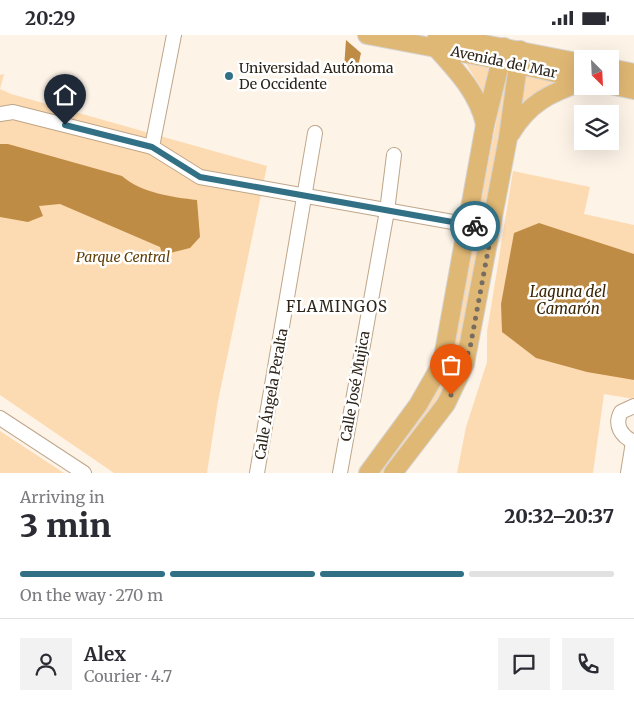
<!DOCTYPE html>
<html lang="en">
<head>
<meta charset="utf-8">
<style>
  body { margin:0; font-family:Merriweather,serif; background:#f2f2f3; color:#2b2b33; height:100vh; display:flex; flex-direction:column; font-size:19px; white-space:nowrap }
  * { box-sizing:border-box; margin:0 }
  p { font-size:16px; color:#7c7c81 }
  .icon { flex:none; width:28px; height:28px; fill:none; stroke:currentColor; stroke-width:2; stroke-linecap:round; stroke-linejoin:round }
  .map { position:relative; height:438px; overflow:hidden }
  .drawer { display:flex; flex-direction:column; background:#fff; flex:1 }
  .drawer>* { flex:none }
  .needle { width:32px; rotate:156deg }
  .fabs { position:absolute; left:574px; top:15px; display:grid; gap:10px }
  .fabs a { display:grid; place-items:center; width:45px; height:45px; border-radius:0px; background:#fff; box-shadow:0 5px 20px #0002; font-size:25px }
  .pin { position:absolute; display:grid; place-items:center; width:42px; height:42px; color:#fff; margin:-51px -21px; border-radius:50% 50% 50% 0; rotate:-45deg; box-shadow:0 0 5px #0007 }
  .pin .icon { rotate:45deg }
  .courier { position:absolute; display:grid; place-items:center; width:50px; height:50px; margin:-25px; border:4px solid #317085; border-radius:50%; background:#fff; color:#222; box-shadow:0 1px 6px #0007 }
  .headline em { font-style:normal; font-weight:800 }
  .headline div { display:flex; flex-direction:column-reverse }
  .headline { display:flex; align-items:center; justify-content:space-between; height:85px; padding:0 20px }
  h1 { font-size:32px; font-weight:800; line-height:38px }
  .bar { display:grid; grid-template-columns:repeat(4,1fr); gap:8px 5px; align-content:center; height:60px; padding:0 20px }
  .bar i { height:6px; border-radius:4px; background:#e1e1e2 }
  .bar .selected { background:#317085 }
  .bar p { grid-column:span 4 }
  .line { display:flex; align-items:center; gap:12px; padding:0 20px; border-top:1px solid #e1e1e2 }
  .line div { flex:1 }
  .round { display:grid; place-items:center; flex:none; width:52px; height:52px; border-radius:0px; background:#f2f2f3 }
  .status { display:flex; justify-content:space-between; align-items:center; height:35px; padding:0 25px; background:#fff; direction:ltr }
  .status svg { height:14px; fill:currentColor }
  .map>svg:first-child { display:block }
  .green { fill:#fddbb2 }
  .water { fill:#bf8c45 }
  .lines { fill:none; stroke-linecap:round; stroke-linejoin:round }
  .minor-casing { stroke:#bea68a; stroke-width:16 }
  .major-casing { stroke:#d5d3d1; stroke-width:20 }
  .minor { stroke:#fff; stroke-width:14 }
  .major { stroke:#e0b875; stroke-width:18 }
  .done { stroke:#766c61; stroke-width:5; stroke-dasharray:0 9 }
  .route { stroke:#317085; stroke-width:6 }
  .poi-dot { fill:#317085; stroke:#fff; stroke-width:2 }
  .labels { text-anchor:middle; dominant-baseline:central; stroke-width:5; stroke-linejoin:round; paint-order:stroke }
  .street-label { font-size:14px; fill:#2d2419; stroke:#fff }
  .poi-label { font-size:14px; fill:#2d2419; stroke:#fff; text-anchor:start }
  .park-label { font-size:14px; font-style:italic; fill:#613e03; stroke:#fff }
  .water-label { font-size:15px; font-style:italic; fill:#3a2505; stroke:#fff }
  .neighbourhood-label { font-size:15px; letter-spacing:1px; fill:#2d2419; stroke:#fff }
</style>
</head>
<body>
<div class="status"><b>20:29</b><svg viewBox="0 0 49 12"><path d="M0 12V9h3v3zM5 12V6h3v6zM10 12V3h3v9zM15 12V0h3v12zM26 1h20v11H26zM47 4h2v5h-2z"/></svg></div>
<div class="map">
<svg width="634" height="438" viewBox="0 0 634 438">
  <rect width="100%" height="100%" fill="#fdf3e7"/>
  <g class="green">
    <path d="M465 27 498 33 488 65Z"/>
    <path d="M4 39 0 54 11 59 267 131 218 366 207 438H114L0 360V40Z"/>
    <path d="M523 39 559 47 521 72Z"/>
    <path d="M505 40 513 43 489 183 483 186 478 182Z"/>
    <path d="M513 136 590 152 584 179 634 190V364L604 359 593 438H457L466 392 487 327V297Z"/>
    <path d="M470 209 483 212 455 334 429 382 389 438H378L420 382Z"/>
    <path d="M0 396 64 438H0Z"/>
  </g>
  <g class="water">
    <path d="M346 5 361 18 357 36 344 33Z"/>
    <path d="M0 109H8L122 141C141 158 172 162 197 165L200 202 190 213 166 219 162 218 160 212 60 169 39 171 43 181 28 187 0 182Z"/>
    <path d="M539 188 634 219V345L587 337 536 323 502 297 501 269 514 198Z"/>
  </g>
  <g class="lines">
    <defs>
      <g id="minor">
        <path d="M0 79 13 77 152 112 200 142 492 194"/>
        <path d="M152 112 174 0"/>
        <path d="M634 371 621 377C614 390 621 401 634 407"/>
        <path d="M0 383 84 438"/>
        <path d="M257 438 315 98"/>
        <path d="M340 438 387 176 394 120"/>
        <path d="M628 438 633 407"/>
      </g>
      <g id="major">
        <path d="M367 0 494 24 582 44"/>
        <path d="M437 0 582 28"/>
        <path d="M436 13C457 36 478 58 485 89"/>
        <path d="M610 33 634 38"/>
        <path d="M610 50 634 55"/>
        <path d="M511 98C529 68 550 58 582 47"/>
        <path d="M368 438 418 370 442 328 485 90 504 12"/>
        <path d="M393 438 446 369 465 329 508 103 520 15"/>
      </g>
    </defs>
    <use href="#minor" class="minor-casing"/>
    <use href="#major" class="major-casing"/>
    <use href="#minor" class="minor"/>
    <use href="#major" class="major"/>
  </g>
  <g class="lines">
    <path class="done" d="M451 360 470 313 492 194 475 191"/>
    <path class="route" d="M65 90 152 112 200 142 475 191"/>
  </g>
  <circle class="poi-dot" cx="229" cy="41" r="5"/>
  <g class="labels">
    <g class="street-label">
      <text transform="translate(504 27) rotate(12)">Avenida del Mar</text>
      <text transform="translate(355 351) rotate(-80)">Calle José Mujica</text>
      <text transform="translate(271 359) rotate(-80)">Calle Ángela Peralta</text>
    </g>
    <g class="poi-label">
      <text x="239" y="33">Universidad Autónoma<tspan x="239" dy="16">De Occidente</tspan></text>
    </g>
    <g class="park-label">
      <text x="123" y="222">Parque Central</text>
    </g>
    <g class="water-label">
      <text x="568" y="256">Laguna del<tspan x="568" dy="17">Camarón</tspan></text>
    </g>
    <g class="neighbourhood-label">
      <text x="337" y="271">FLAMINGOS</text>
    </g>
  </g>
</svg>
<div class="fabs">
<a><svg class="needle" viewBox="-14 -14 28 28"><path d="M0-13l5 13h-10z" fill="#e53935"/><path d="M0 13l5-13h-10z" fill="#7c7c81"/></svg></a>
<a><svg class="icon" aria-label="layers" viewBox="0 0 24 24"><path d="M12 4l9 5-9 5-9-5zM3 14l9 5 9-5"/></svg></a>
</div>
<div class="pin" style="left:451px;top:360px;background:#ea580c"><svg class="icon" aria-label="bag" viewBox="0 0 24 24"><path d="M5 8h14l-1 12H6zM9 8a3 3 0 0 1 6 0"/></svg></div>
<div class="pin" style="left:65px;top:90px;background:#1f2937"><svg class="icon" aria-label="home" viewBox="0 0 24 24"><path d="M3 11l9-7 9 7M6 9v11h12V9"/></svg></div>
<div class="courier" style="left:475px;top:191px"><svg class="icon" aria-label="bike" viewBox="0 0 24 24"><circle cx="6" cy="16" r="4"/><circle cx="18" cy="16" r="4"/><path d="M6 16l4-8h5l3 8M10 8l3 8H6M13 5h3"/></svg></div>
</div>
<section class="drawer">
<div class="headline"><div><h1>3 min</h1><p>Arriving in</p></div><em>20:32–20:37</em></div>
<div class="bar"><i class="selected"></i><i class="selected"></i><i class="selected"></i><i></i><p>On the way · 270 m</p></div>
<div class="line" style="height:90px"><a class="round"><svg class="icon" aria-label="person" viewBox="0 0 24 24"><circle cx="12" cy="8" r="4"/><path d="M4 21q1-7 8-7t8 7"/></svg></a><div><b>Alex</b><p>Courier · 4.7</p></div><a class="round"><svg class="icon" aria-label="chat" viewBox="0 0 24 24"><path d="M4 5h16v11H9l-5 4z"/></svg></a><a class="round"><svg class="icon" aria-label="phone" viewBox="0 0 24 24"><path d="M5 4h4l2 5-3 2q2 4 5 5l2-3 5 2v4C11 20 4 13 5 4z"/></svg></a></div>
</section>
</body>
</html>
